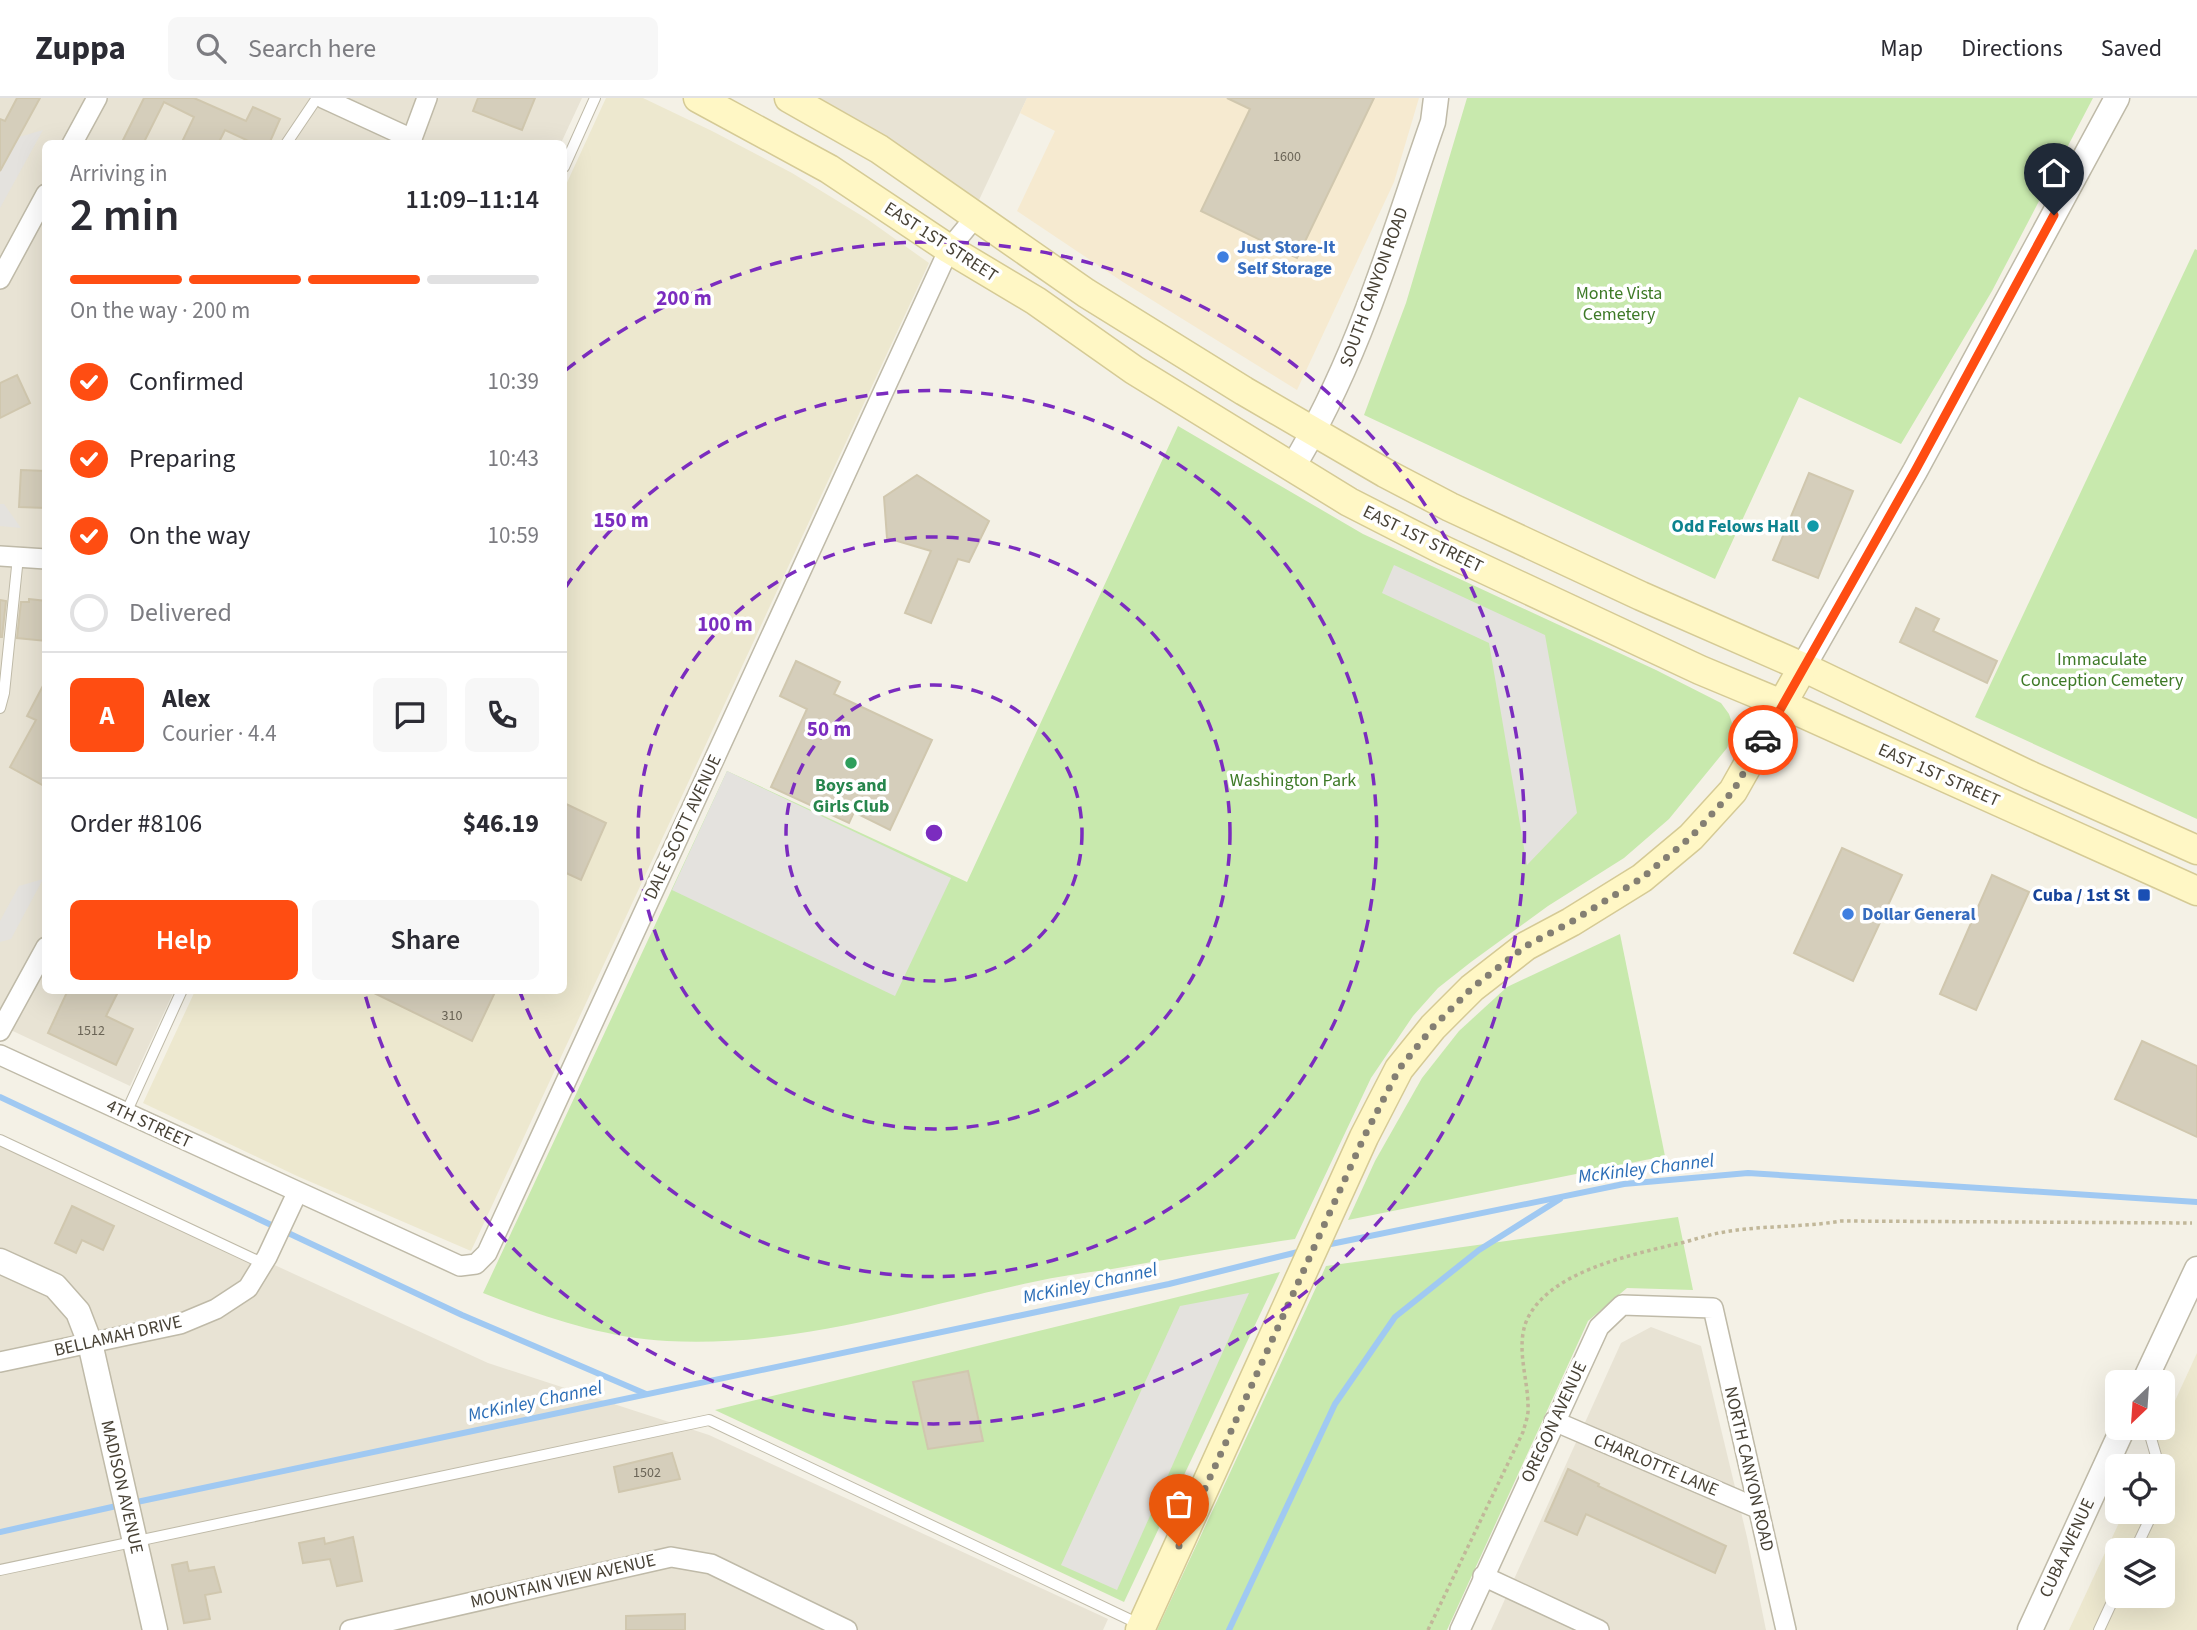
<!DOCTYPE html>
<html lang="en">
<head>
<meta charset="utf-8">
<style>
  body { margin:0; font-family:"Source Sans 3",sans-serif; background:#f7f7f7; color:#2b2b33; height:100vh; display:flex; flex-direction:column; font-size:26px; white-space:nowrap }
  * { box-sizing:border-box; margin:0 }
  p { font-size:23px; color:#7c7c81 }
  .icon { flex:none; width:38px; height:38px; fill:none; stroke:currentColor; stroke-width:2; stroke-linecap:round; stroke-linejoin:round }
  .map { position:relative; flex:1; overflow:hidden }
  .details { position:absolute; left:42px; top:42px; width:525px; height:854px; display:flex; flex-direction:column; background:#fff; border-radius:10px; box-shadow:0 7px 28px #0002 }
  .details>* { flex:none }
  .needle { width:46px; rotate:205deg }
  .controls { position:absolute; left:2105px; top:1272px; display:grid; gap:14px }
  .controls a { display:grid; place-items:center; width:70px; height:70px; border-radius:10px; background:#fff; box-shadow:0 7px 28px #0002; font-size:35px }
  .pin { position:absolute; display:grid; place-items:center; width:60px; height:60px; color:#fff; margin:-72px -30px; border-radius:50% 50% 50% 0; rotate:-45deg; box-shadow:0 0 7px #0007 }
  .pin .icon { rotate:45deg }
  .courier { position:absolute; display:grid; place-items:center; width:70px; height:70px; margin:-35px; border:5px solid #ff4d12; border-radius:50%; background:#fff; color:#222; box-shadow:0 2px 9px #0007 }
  .headline em { font-style:normal; font-weight:600 }
  .headline div { display:flex; flex-direction:column-reverse }
  .headline { display:flex; align-items:center; justify-content:space-between; height:119px; padding:0 28px }
  h1 { font-size:46px; font-weight:600; line-height:52px }
  .bar { display:grid; grid-template-columns:repeat(4,1fr); gap:10px 7px; align-content:center; height:84px; padding:0 28px }
  .bar i { height:9px; border-radius:5px; background:#e1e1e2 }
  .bar .active { background:#ff4d12 }
  .bar p { grid-column:span 4 }
  .line { display:flex; align-items:center; gap:18px; padding:0 28px; border-top:2px solid #e1e1e2 }
  .line div { flex:1 }
  .round { display:grid; place-items:center; flex:none; width:74px; height:74px; border-radius:10px; background:#f7f7f7 }
  ol { padding:0 28px; list-style:none }
  li { display:flex; align-items:center; gap:21px; height:77px }
  li p { margin-inline-start:auto }
  li .icon { padding:7px; border-radius:50%; background:#ff4d12; color:#fff; stroke-width:4 }
  li:last-child { color:#7c7c81 }
  li i { width:38px; height:38px; border:4px solid #e1e1e2; border-radius:50% }
  .cta { display:flex; gap:14px; margin-top:auto; padding:14px 28px }
  .cta a { flex:1; height:80px; border-radius:10px; background:#ff4d12; color:#fff; font-size:28px; font-weight:600; line-height:80px; text-align:center }
  .cta a+a { background:#f7f7f7; color:#2b2b33 }
  header { display:flex; align-items:center; gap:42px; box-sizing:border-box; height:98px; padding:0 35px; background:#fff; border-bottom:2px solid #e1e1e2 }
  header strong { font-size:33px }
  nav { display:flex; gap:38px; margin-inline-start:auto; font-size:24px }
  .search { width:490px; height:63px; background:#f7f7f7; display:flex; align-items:center; gap:18px; box-sizing:border-box; padding:0 24px; border-radius:10px; color:#7c7c81; font-size:26px }
  .map>svg:first-child { display:block }
  .residential { fill:#e8e3d4 }
  .commercial { fill:#f6ead0 }
  .education { fill:#ede8cf; fill-rule:evenodd }
  .green { fill:#c8e9ad }
  .parking { fill:#e4e2de }
  .lines { fill:none; stroke-linecap:round; stroke-linejoin:round }
  .stream { stroke:#a0c9f2; stroke-width:6 }
  .building { fill:#d5cebb; stroke:#d0c7ae; stroke-width:2 }
  .service-casing { stroke:#bfbaa8; stroke-width:12 }
  .minor-casing { stroke:#bfbaa8; stroke-width:22 }
  .tertiary-casing { stroke:#bfbaa8; stroke-width:27 }
  .secondary-casing { stroke:#d5ca95; stroke-width:31 }
  .path { stroke:#c1b799; stroke-width:3.5; stroke-dasharray:3.5 3.5; stroke-linecap:butt }
  .service { stroke:#fff; stroke-width:10 }
  .minor { stroke:#fff; stroke-width:19 }
  .tertiary { stroke:#fff; stroke-width:24 }
  .secondary { stroke:#fff7c5; stroke-width:28 }
  .done { stroke:#847f73; stroke-width:7; stroke-dasharray:0 12.6 }
  .route { stroke:#ff4d12; stroke-width:9 }
  .ring { fill:none; stroke:#7b2cbf; stroke-width:3.5; stroke-dasharray:12 9 }
  .shop-dot { fill:#3f7fe0; stroke:#fff; stroke-width:2.5 }
  .culture-dot { fill:#0f9aa8; stroke:#fff; stroke-width:2.5 }
  .leisure-dot { fill:#2e9e5b; stroke:#fff; stroke-width:2.5 }
  .transit-dot { fill:#1a4fb4; stroke:#fff; stroke-width:2.5 }
  .labels { text-anchor:middle; dominant-baseline:central; stroke-width:7; stroke-linejoin:round; paint-order:stroke }
  .number-label { font-size:14px; fill:#6a6456 }
  .street-label { font-size:18px; fill:#474135; stroke:#fff }
  .shop-label { font-size:18px; font-weight:bold; fill:#366cbe; stroke:#fff; text-anchor:start }
  .park-label { font-size:18px; fill:#3e7a27; stroke:#fff }
  .culture-label { font-size:18px; font-weight:bold; fill:#0d838f; stroke:#fff; text-anchor:end }
  .leisure-label { font-size:18px; font-weight:bold; fill:#27864d; stroke:#fff }
  .transit-label { font-size:18px; font-weight:bold; fill:#164399; stroke:#fff; text-anchor:end }
  .water-label { font-size:19px; font-style:italic; fill:#2b6db6; stroke:#fff }
  .centre { fill:#7b2cbf; stroke:#fff; stroke-width:3.5 }
  .ring-label { font-size:21px; text-anchor:middle; font-weight:bold; fill:#7b2cbf; stroke:#fff; stroke-width:7; stroke-linejoin:round; paint-order:stroke }
</style>
</head>
<body>
<header>
<strong>Zuppa</strong>
<div class="search"><svg class="icon" aria-label="search" viewBox="0 0 24 24"><circle cx="10" cy="10" r="6"/><path d="M15 15l6 6"/></svg>Search here</div>
<nav><a>Map</a><a>Directions</a><a>Saved</a></nav>
</header>
<div class="map">
<svg width="2197" height="1532" viewBox="0 0 2197 1532">
  <rect width="100%" height="100%" fill="#f4f1e6"/>
  <g class="residential">
    <path d="M0 0H582L561 45 46 46V892L174 893 130 988 0 927Z"/>
    <path d="M818 0H1027L979 102Z"/>
    <path d="M0 1041 488 1265 709 1337 1108 1521 1103 1532H0Z"/>
    <path d="M1651 1229 1701 1248 1747 1439 1766 1532H1491L1621 1245Z"/>
  </g>
  <path class="commercial" d="M1027 0H1419L1394 84 1297 292 1123 184 1017 113 1055 33 1020 15Z"/>
  <g class="education">
    <path d="M606 0H643L712 33 792 75 867 121 929 165 471 1153 297 1078 143 1005 195 893 564 892V91Z"/>
    <path d="M2197 1255V1532H2069L2124 1414H2163V1368H2145ZM2118 1452H2163V1498H2118Z"/>
  </g>
  <g class="green">
    <path d="M1467 0H2093L1992 193 1901 346 1799 299 1715 481 1364 317 1406 205Z"/>
    <path d="M2195 151 2197 152V721L1975 619Z"/>
    <path d="M1178 328 1363 436 1656 572 1721 605 1729 616 1734 631 1727 650 1669 721 1624 760 1548 808 1471 864 1438 890 1413 918 1371 980 1295 1141C1234 1150 1173 1160 1112 1171 1086 1175 1059 1178 1033 1184 913 1210 792 1250 667 1243 602 1239 544 1219 483 1195L727 673 967 784Z"/>
    <path d="M1620 836 1665 1058 1348 1122 1375 1063 1422 980 1459 933 1507 889Z"/>
    <path d="M1678 1119 1693 1192 1627 1190 1588 1223 1447 1532H1157L1326 1168Z"/>
    <path d="M1280 1174 1124 1504 715 1312Z"/>
  </g>
  <g class="parking">
    <path d="M43 32 0 110V75L19 39Z"/>
    <path d="M0 406H4L21 430 0 428Z"/>
    <path d="M1394 467 1545 537 1577 715 1527 767 1489 545 1382 495Z"/>
    <path d="M727 673 951 780 895 898 672 792Z"/>
    <path d="M43 781 11 841 0 844V823L19 788Z"/>
    <path d="M1249 1195 1117 1492 1061 1467 1180 1208Z"/>
  </g>
  <g class="lines">
    <g class="stream">
      <path d="M0 999 462 1217 646 1296"/>
      <path d="M1326 1147 1624 1086 1748 1075 2197 1104"/>
      <path d="M132 1405 1169 1186 1302 1153"/>
      <path d="M0 1434 121 1407"/>
      <path d="M1229 1532 1335 1306 1395 1219 1479 1152 1560 1101"/>
    </g>
  </g>
  <g class="building">
    <path d="M17 0H40L0 73V21L5 23Z"/>
    <path d="M144 0H194L246 23 253 9 280 21 269 46H255L225 32 218 46H181L194 19 164 4 143 46H121Z"/>
    <path d="M478 0H535L522 32 473 13Z"/>
    <path d="M1227 0H1374L1297 160 1201 113 1250 11Z"/>
    <path d="M17 277 30 305 0 320V285Z"/>
    <path d="M21 372 46 373V410L19 409Z"/>
    <path d="M1809 375 1853 393 1818 480 1773 462Z"/>
    <path d="M917 377 989 423 969 464 958 461 931 525 905 515 931 453 887 440 884 399Z"/>
    <path d="M29 501 46 503V543L17 540 21 504H29Z"/>
    <path d="M0 502 6 503 2 539H0Z"/>
    <path d="M1916 510 1939 521 1933 533 1997 563 1987 585 1900 544Z"/>
    <path d="M796 563 840 584 834 596 932 642 890 732 854 714 849 725 771 689 807 611 780 598Z"/>
    <path d="M46 582V689L10 669 36 622 27 618Z"/>
    <path d="M564 705 606 725 581 782 564 774Z"/>
    <path d="M1842 750 1902 777 1853 883 1794 855Z"/>
    <path d="M1992 777 2029 794 1976 912 1940 896Z"/>
    <path d="M68 892H119L106 918 133 931 116 967 48 935Z"/>
    <path d="M368 892H496L472 943Z"/>
    <path d="M2142 943 2197 968V1039L2115 1001Z"/>
    <path d="M72 1108 114 1128 103 1152 82 1142 76 1155 55 1145Z"/>
    <path d="M968 1273 983 1343 928 1351 913 1284Z"/>
    <path d="M672 1355 680 1381 619 1394 614 1369Z"/>
    <path d="M1568 1371 1599 1386 1598 1388 1726 1448 1715 1475 1586 1416 1577 1437 1545 1423Z"/>
    <path d="M353 1439 362 1483 337 1488 330 1461 303 1465 299 1445 324 1440 325 1446Z"/>
    <path d="M187 1464 189 1473 214 1469 221 1494 205 1497 210 1521 184 1525 172 1467Z"/>
    <path d="M685 1516V1532H626V1518Z"/>
  </g>
  <g class="lines">
    <defs>
      <g id="service">
        <path d="M286 46 317 0"/>
        <path d="M564 69 595 0"/>
        <path d="M0 610 4 595 18 459"/>
        <path d="M126 1015 182 892"/>
        <path d="M0 1042 262 1165"/>
        <path d="M2148 1330 2159 1368"/>
        <path d="M2135 1452 2153 1414"/>
        <path d="M0 1472 709 1322 1139 1526"/>
        <path d="M2099 1532 2118 1491"/>
      </g>
      <g id="minor">
        <path d="M323 0 412 41"/>
        <path d="M72 46 97 0"/>
        <path d="M410 46 427 0"/>
        <path d="M0 181 46 96"/>
        <path d="M0 458 46 461"/>
        <path d="M0 933 46 849"/>
        <path d="M0 957 460 1168 476 1166 487 1155 949 151 976 118"/>
        <path d="M0 1264 180 1226 216 1211 248 1190 267 1159 297 1095"/>
        <path d="M1554 1323 1759 1411"/>
        <path d="M1483 1478 1599 1532"/>
        <path d="M350 1532 671 1459 711 1466 847 1532"/>
        <path d="M1460 1532 1599 1229 1622 1207 1713 1210 1786 1532"/>
      </g>
      <g id="tertiary">
        <path d="M1292 370C1358 263 1392 141 1433 24L1436 0"/>
        <path d="M1803 569 1915 373 2117 0"/>
        <path d="M0 1163 55 1188 78 1214 90 1245 155 1532"/>
        <path d="M2144 1284 2197 1171"/>
        <path d="M2030 1532 2123 1330"/>
      </g>
      <g id="secondary">
        <path d="M698 0 829 71 949 151 1036 203 1134 272 1349 404 1443 452 1700 572 1784 607 2197 793"/>
        <path d="M789 0 879 51 1086 195 1244 293 1385 375 1450 409 1641 498 1803 569 2031 678 2197 752"/>
        <path d="M1140 1532 1364 1039 1399 971 1433 929 1472 890 1526 848 1571 824 1642 780 1691 739 1733 693 1803 569"/>
      </g>
    </defs>
    <use href="#service" class="service-casing"/>
    <use href="#minor" class="minor-casing"/>
    <use href="#tertiary" class="tertiary-casing"/>
    <use href="#secondary" class="secondary-casing"/>
    <path class="path" d="M1428 1532 1523 1334C1525 1326 1529 1317 1528 1308 1528 1281 1516 1251 1526 1224 1546 1175 1627 1158 1672 1147 1688 1144 1703 1138 1719 1135 1759 1127 1800 1130 1841 1123L2192 1125"/>
    <use href="#service" class="service"/>
    <use href="#minor" class="minor"/>
    <use href="#tertiary" class="tertiary"/>
    <use href="#secondary" class="secondary"/>
  </g>
  <g class="lines">
    <path class="done" d="M1179 1448 1364 1039 1399 971 1433 929 1472 890 1526 848 1571 824 1642 780 1691 739 1733 693 1763 642"/>
    <path class="route" d="M1763 642 1915 373 2054 117"/>
  </g>
  <g class="ring">
    <circle cx="934" cy="735" r="148"/>
    <circle cx="934" cy="735" r="296"/>
    <path d="M565 490A443 443 0 1 1 520 894"/>
    <path d="M566 272A591 591 0 1 1 364 893"/>
  </g>
  <g class="shop-dot">
    <circle cx="1223" cy="159" r="7"/>
    <circle cx="1848" cy="816" r="7"/>
  </g>
  <circle class="culture-dot" cx="1813" cy="428" r="7"/>
  <circle class="leisure-dot" cx="851" cy="665" r="7"/>
  <rect class="transit-dot" x="2137" y="790" width="14" height="14" rx="3.5"/>
  <g class="labels">
    <g class="number-label">
      <text x="1287" y="59">1600</text>
      <text x="452" y="918">310</text>
      <text x="91" y="933">1512</text>
      <text x="647" y="1375">1502</text>
    </g>
    <g class="street-label">
      <text transform="translate(941 144) rotate(33)">EAST 1ST STREET</text>
      <text transform="translate(1374 189) rotate(-70)">SOUTH CANYON ROAD</text>
      <text transform="translate(1423 441) rotate(26)">EAST 1ST STREET</text>
      <text transform="translate(1939 677) rotate(24)">EAST 1ST STREET</text>
      <text transform="translate(683 729) rotate(-65)">DALE SCOTT AVENUE</text>
      <text transform="translate(149 1026) rotate(25)">4TH STREET</text>
      <text transform="translate(118 1238) rotate(-13)">BELLAMAH DRIVE</text>
      <text transform="translate(1554 1324) rotate(-65)">OREGON AVENUE</text>
      <text transform="translate(1656 1367) rotate(23)">CHARLOTTE LANE</text>
      <text transform="translate(1749 1371) rotate(77)">NORTH CANYON ROAD</text>
      <text transform="translate(122 1389) rotate(77)">MADISON AVENUE</text>
      <text transform="translate(2067 1450) rotate(-65)">CUBA AVENUE</text>
      <text transform="translate(563 1483) rotate(-13)">MOUNTAIN VIEW AVENUE</text>
    </g>
    <g class="shop-label">
      <text x="1237" y="149">Just Store-It<tspan x="1237" dy="21">Self Storage</tspan></text>
      <text x="1862" y="816">Dollar General</text>
    </g>
    <g class="park-label">
      <text x="1619" y="195">Monte Vista<tspan x="1619" dy="21">Cemetery</tspan></text>
      <text x="2102" y="561">Immaculate<tspan x="2102" dy="21">Conception Cemetery</tspan></text>
      <text x="1293" y="682">Washington Park</text>
    </g>
    <g class="culture-label">
      <text x="1799" y="428">Odd Felows Hall</text>
    </g>
    <g class="leisure-label">
      <text x="851" y="687">Boys and<tspan x="851" dy="21">Girls Club</tspan></text>
    </g>
    <g class="transit-label">
      <text x="2130" y="797">Cuba / 1st St</text>
    </g>
    <g class="water-label">
      <text transform="translate(1646 1071) rotate(-7)">McKinley Channel</text>
      <text transform="translate(1090 1186) rotate(-12)">McKinley Channel</text>
      <text transform="translate(535 1304) rotate(-12)">McKinley Channel</text>
    </g>
  </g>
  <circle cx="934" cy="735" r="10" class="centre"/>
  <g class="ring-label">
    <text x="684" y="207">200 m</text>
    <text x="621" y="429">150 m</text>
    <text x="725" y="533">100 m</text>
    <text x="829" y="638">50 m</text>
  </g>
</svg>
<div class="controls">
<a><svg class="needle" viewBox="-14 -14 28 28"><path d="M0-13l5 13h-10z" fill="#e53935"/><path d="M0 13l5-13h-10z" fill="#7c7c81"/></svg></a>
<a><svg class="icon" aria-label="locate" viewBox="0 0 24 24"><circle cx="12" cy="12" r="6"/><path d="M12 2v4M12 18v4M2 12h4M18 12h4"/></svg></a>
<a><svg class="icon" aria-label="layers" viewBox="0 0 24 24"><path d="M12 4l9 5-9 5-9-5zM3 14l9 5 9-5"/></svg></a>
</div>
<div class="pin" style="left:1179px;top:1448px;background:#ea580c"><svg class="icon" aria-label="bag" viewBox="0 0 24 24"><path d="M5 8h14l-1 12H6zM9 8a3 3 0 0 1 6 0"/></svg></div>
<div class="pin" style="left:2054px;top:117px;background:#1f2937"><svg class="icon" aria-label="home" viewBox="0 0 24 24"><path d="M3 11l9-7 9 7M6 9v11h12V9"/></svg></div>
<div class="courier" style="left:1763px;top:642px"><svg class="icon" aria-label="car" viewBox="0 0 24 24"><path d="M5 17H2v-5l4-1 3-4h7l3 4 3 1v5h-3M9 17h6M6 11h13"/><circle cx="7" cy="17" r="2"/><circle cx="17" cy="17" r="2"/></svg></div>
<section class="details">
<div class="headline"><div><h1>2 min</h1><p>Arriving in</p></div><em>11:09–11:14</em></div>
<div class="bar"><i class="active"></i><i class="active"></i><i class="active"></i><i></i><p>On the way · 200 m</p></div>
<ol>
<li><svg class="icon" aria-label="check" viewBox="0 0 24 24"><path d="M5 12l5 5 9-10"/></svg>Confirmed<p>10:39</p></li>
<li><svg class="icon" aria-label="check" viewBox="0 0 24 24"><path d="M5 12l5 5 9-10"/></svg>Preparing<p>10:43</p></li>
<li><svg class="icon" aria-label="check" viewBox="0 0 24 24"><path d="M5 12l5 5 9-10"/></svg>On the way<p>10:59</p></li>
<li><i></i>Delivered</li>
</ol>
<div class="line" style="height:126px"><b class="round" style="background:#ff4d12;color:#fff">A</b><div><b>Alex</b><p>Courier · 4.4</p></div><a class="round"><svg class="icon" aria-label="chat" viewBox="0 0 24 24"><path d="M4 5h16v11H9l-5 4z"/></svg></a><a class="round"><svg class="icon" aria-label="phone" viewBox="0 0 24 24"><path d="M5 4h4l2 5-3 2q2 4 5 5l2-3 5 2v4C11 20 4 13 5 4z"/></svg></a></div>
<div class="line" style="height:91px"><div>Order #8106</div><b>$46.19</b></div>
<div class="cta"><a>Help</a><a>Share</a></div>
</section>
</div>
</body>
</html>
